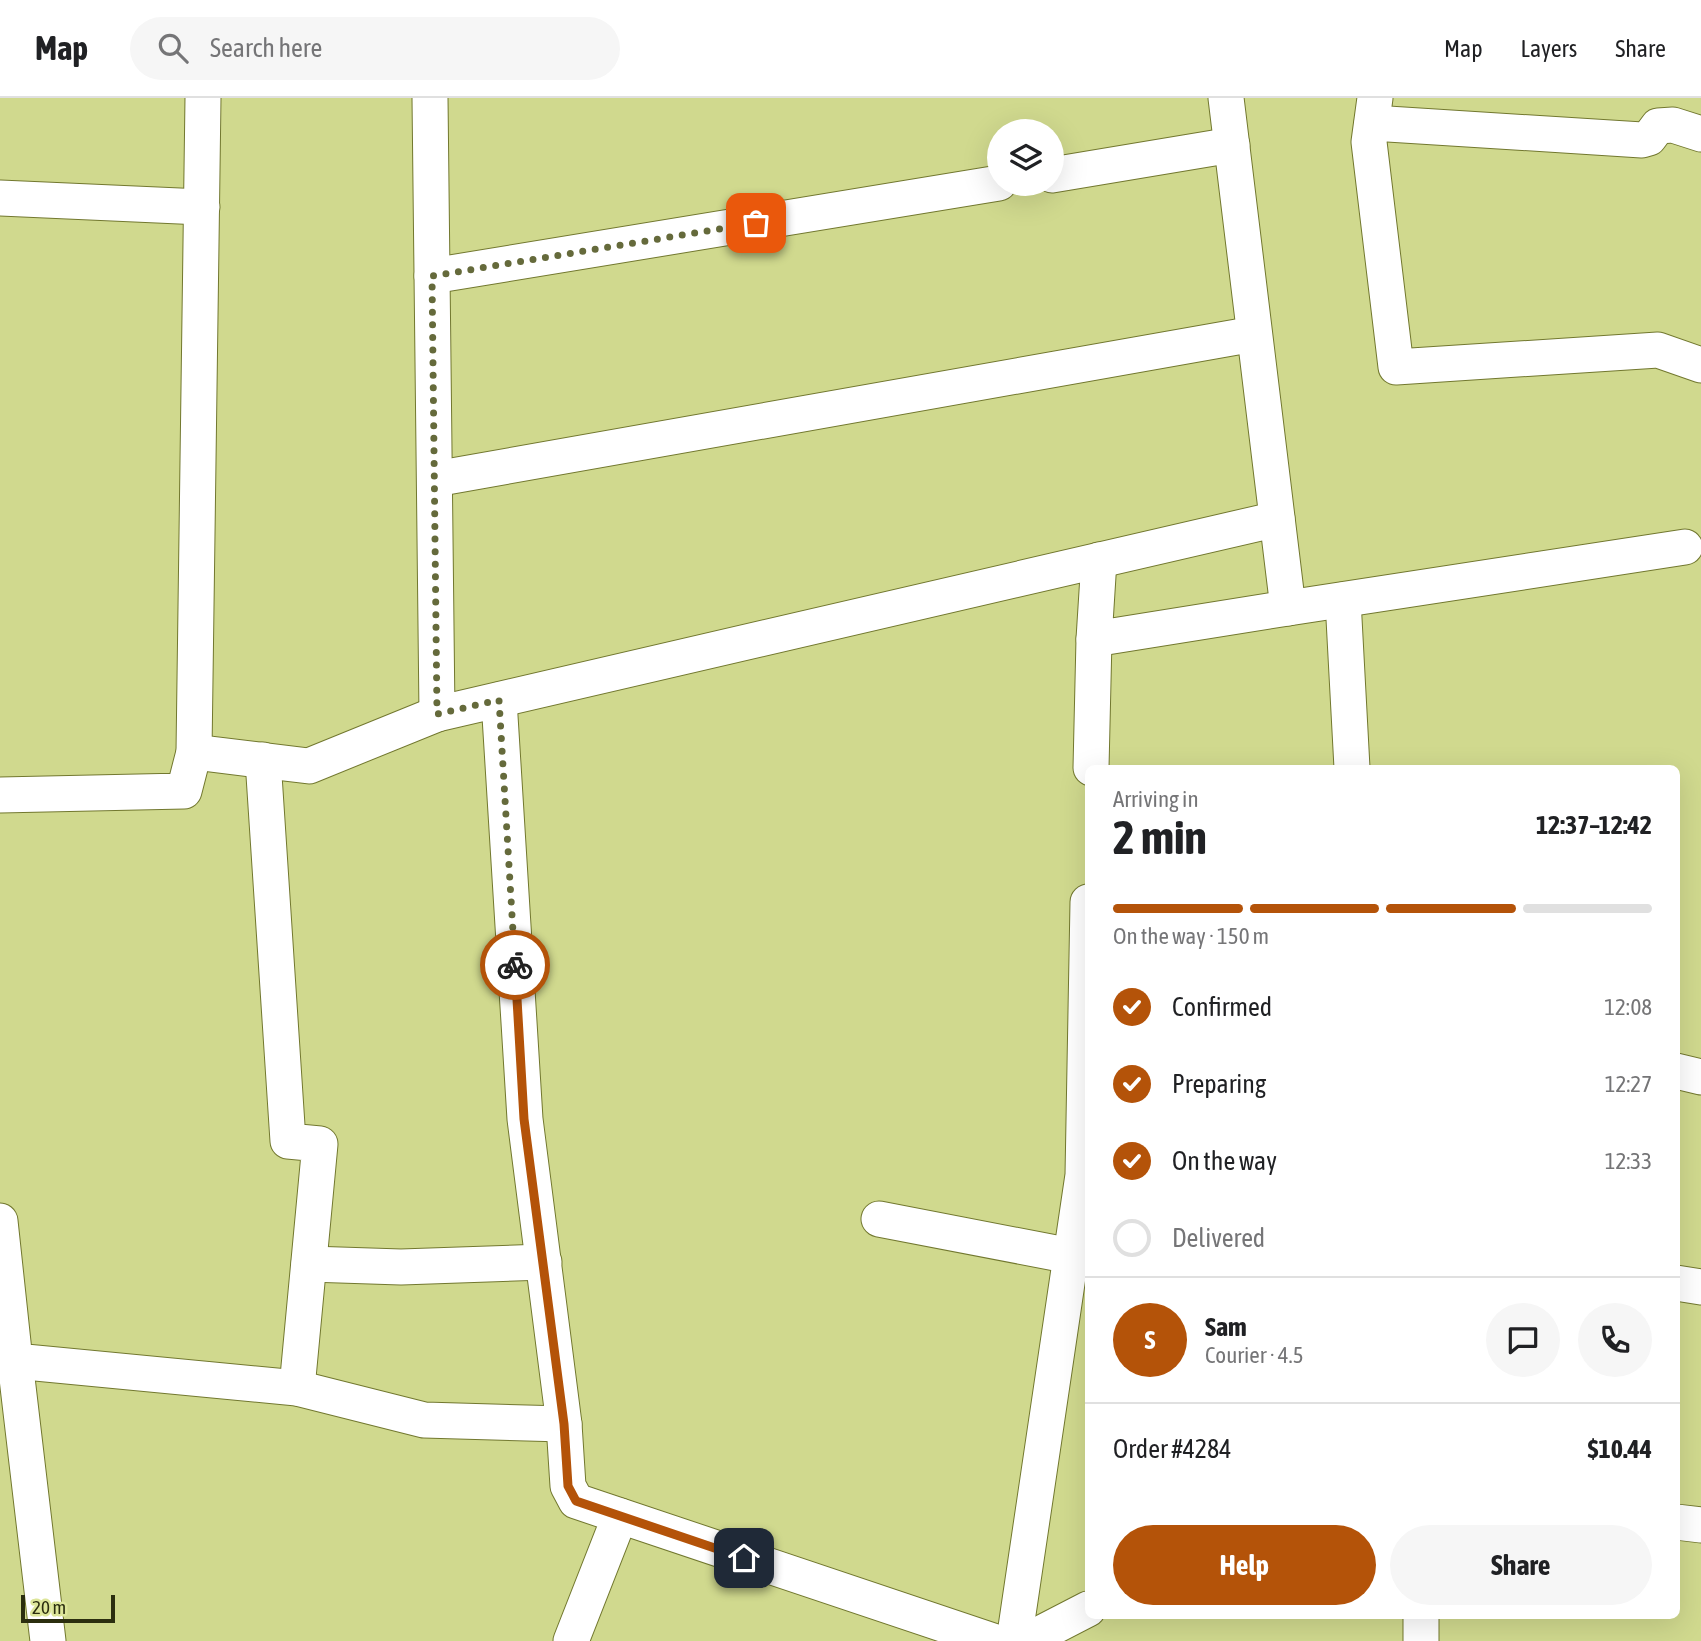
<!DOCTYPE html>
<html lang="en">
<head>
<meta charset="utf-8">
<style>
  body { margin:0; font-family:"Asap Condensed",sans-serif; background:#f6f6f6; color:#202124; height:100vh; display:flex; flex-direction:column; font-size:26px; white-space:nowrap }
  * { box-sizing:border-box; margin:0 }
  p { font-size:23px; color:#757577 }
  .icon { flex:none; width:38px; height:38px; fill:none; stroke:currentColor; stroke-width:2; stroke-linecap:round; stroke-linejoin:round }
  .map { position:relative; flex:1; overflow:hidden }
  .side { position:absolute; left:1085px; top:667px; width:595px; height:854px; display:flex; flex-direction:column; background:#fff; border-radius:10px; box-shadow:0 7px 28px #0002 }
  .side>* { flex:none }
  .controls { position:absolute; left:987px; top:21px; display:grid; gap:14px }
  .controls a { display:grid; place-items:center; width:77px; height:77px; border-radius:50%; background:#fff; box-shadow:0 7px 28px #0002; font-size:35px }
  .scale { position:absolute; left:21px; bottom:18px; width:94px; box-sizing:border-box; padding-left:7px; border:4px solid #2b2e0f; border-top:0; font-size:19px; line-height:24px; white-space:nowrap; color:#2b2e0f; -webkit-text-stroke:5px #dde69a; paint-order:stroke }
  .pin { position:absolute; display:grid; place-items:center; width:60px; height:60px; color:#fff; margin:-30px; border-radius:14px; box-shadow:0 4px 10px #0006 }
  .courier { position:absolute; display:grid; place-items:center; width:70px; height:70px; margin:-35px; border:5px solid #b45309; border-radius:50%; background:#fff; color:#222; box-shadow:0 2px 9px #0007 }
  .headline em { font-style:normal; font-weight:700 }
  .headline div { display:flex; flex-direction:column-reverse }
  .headline { display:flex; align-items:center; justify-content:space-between; height:119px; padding:0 28px }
  h1 { font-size:46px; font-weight:700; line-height:52px }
  .bar { display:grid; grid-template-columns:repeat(4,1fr); gap:10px 7px; align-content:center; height:84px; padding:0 28px }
  .bar i { height:9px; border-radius:5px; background:#e0e0e0 }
  .bar .on { background:#b45309 }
  .bar p { grid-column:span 4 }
  .line { display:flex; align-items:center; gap:18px; padding:0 28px; border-top:2px solid #e0e0e0 }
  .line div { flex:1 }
  .round { display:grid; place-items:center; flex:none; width:74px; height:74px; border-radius:37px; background:#f6f6f6 }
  ol { padding:0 28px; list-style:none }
  li { display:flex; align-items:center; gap:21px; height:77px }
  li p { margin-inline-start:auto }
  li .icon { padding:7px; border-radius:50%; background:#b45309; color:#fff; stroke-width:4 }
  li:last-child { color:#757577 }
  li i { width:38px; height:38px; border:4px solid #e0e0e0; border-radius:50% }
  .primary-button { display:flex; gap:14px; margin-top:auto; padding:14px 28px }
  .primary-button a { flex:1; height:80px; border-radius:42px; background:#b45309; color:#fff; font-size:28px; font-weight:700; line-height:80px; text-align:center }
  .primary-button a+a { background:#f6f6f6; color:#202124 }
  header { display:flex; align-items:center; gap:42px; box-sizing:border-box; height:98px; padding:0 35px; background:#fff; border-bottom:2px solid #e0e0e0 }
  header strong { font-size:33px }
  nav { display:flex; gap:38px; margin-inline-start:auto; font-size:24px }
  .search { width:490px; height:63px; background:#f6f6f6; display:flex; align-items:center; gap:18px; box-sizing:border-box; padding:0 24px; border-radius:38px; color:#757577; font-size:26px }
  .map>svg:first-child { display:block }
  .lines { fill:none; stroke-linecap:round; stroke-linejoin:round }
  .minor-casing { stroke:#72782f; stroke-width:37 }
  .minor { stroke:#fff; stroke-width:35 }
  .done { stroke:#656a3b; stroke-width:7; stroke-dasharray:0 12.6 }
  .route { stroke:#b45309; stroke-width:9 }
</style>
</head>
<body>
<header>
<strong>Map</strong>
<div class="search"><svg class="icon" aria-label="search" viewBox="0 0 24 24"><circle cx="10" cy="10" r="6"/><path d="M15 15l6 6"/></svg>Search here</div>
<nav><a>Map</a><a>Layers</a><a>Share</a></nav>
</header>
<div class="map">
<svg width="1701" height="1543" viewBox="0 0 1701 1543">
  <rect width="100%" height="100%" fill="#d0d98e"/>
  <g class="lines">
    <defs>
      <g id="minor">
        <path d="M430 0 437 616 1277 421"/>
        <path d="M1226 0 1288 510 1685 449"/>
        <path d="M1375 0 1369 44 1396 269 1658 252 1701 267"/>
        <path d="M1372 25 1642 42 1649 40 1658 28 1673 27 1701 36"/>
        <path d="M1052 77 1232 47"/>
        <path d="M0 100 202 109"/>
        <path d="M432 178 999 85"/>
        <path d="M435 381 1254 236"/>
        <path d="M1099 462 1094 541 1288 510"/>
        <path d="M1343 502 1352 670"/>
        <path d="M499 602 525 1021 564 1326 568 1388 576 1403 993 1543"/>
        <path d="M194 654 309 668 437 616"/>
        <path d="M263 662 288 1043 320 1046 297 1290"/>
        <path d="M1091 670 1094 541"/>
        <path d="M0 697 184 693 194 654 203 0"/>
        <path d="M1676 973 1701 979"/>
        <path d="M879 1121 1071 1158"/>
        <path d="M0 1123 15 1263 297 1290 424 1322 564 1326"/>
        <path d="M309 1166 401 1169 544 1164"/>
        <path d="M1676 1185 1701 1189"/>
        <path d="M15 1263 48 1543"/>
        <path d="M1676 1424 1701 1427"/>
        <path d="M571 1543 620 1418"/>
        <path d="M1014 1543 1083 1077 1088 804"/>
        <path d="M1026 1543 1088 1511"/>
        <path d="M1421 1543V1517"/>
      </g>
    </defs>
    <use href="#minor" class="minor-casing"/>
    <use href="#minor" class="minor"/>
  </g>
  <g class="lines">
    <path class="done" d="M515 867 499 602 437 616 432 178 756 125"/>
    <path class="route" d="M515 867 524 1021 564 1326 568 1388 576 1403 744 1460"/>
  </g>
</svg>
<div class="controls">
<a><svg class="icon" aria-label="layers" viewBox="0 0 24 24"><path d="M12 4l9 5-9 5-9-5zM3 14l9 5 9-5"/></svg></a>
</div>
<div class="scale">20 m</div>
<div class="pin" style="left:756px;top:125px;background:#ea580c"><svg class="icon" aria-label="bag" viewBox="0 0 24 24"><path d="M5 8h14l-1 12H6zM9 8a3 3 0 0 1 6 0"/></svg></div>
<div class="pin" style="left:744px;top:1460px;background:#1f2937"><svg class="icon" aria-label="home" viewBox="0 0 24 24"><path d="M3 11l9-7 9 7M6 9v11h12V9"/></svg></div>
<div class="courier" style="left:515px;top:867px"><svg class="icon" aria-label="bike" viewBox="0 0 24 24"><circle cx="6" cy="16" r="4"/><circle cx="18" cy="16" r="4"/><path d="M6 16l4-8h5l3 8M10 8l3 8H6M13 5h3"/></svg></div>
<section class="side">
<div class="headline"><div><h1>2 min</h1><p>Arriving in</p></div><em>12:37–12:42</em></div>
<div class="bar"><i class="on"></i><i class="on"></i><i class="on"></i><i></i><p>On the way · 150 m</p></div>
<ol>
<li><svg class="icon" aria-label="check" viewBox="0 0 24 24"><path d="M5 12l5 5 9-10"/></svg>Confirmed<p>12:08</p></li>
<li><svg class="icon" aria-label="check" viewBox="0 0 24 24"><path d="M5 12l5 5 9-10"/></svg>Preparing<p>12:27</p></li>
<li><svg class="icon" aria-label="check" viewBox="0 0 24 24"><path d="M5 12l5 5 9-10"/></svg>On the way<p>12:33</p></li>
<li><i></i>Delivered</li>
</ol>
<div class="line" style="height:126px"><b class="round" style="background:#b45309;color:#fff">S</b><div><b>Sam</b><p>Courier · 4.5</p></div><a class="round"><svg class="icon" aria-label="chat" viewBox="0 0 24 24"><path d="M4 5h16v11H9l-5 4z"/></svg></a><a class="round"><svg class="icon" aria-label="phone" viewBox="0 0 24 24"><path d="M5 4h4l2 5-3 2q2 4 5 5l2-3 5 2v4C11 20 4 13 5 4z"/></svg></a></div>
<div class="line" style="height:91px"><div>Order #4284</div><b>$10.44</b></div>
<div class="primary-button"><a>Help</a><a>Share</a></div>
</section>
</div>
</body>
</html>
